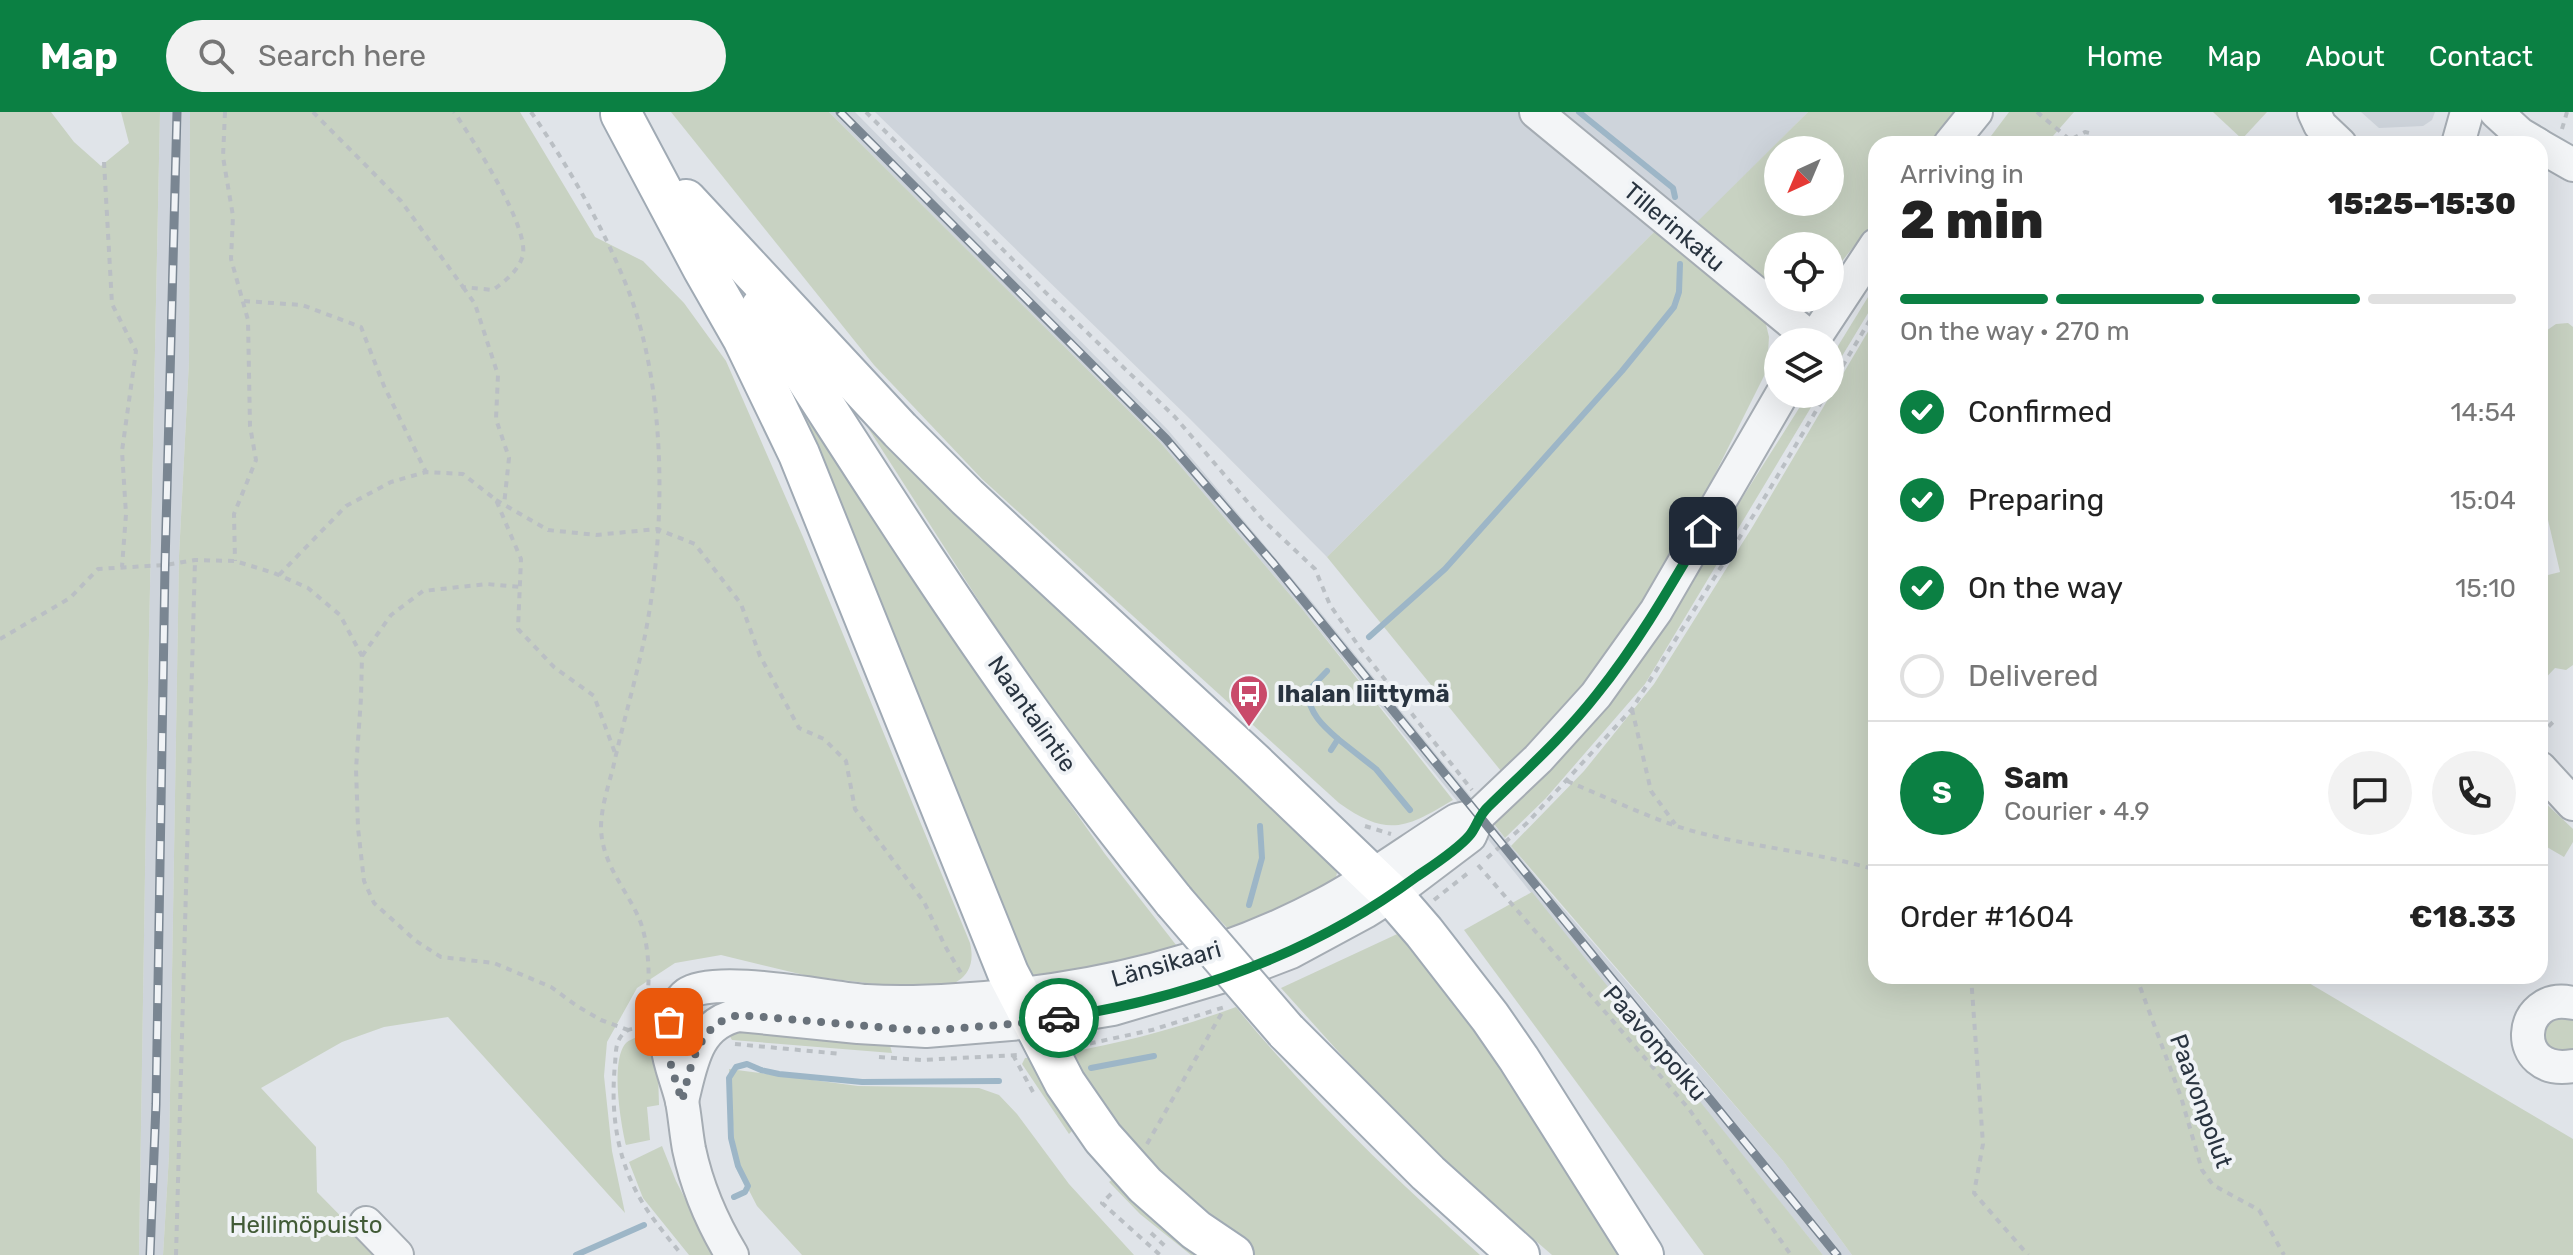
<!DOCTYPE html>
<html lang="en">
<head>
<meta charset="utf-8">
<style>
  body { margin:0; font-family:Rubik,sans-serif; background:#f2f2f2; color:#222; height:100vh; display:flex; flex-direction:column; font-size:30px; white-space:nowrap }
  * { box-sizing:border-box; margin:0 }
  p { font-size:26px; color:#767676 }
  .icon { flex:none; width:44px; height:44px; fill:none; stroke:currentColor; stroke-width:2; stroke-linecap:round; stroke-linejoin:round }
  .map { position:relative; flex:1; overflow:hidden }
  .panel { position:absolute; left:1868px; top:24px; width:680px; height:848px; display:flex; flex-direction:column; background:#fff; border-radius:24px; box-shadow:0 8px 32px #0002 }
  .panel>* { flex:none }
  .needle { width:52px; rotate:224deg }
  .buttons { position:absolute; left:1764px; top:24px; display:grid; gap:16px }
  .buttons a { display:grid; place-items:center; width:80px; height:80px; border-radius:50%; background:#fff; box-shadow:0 8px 32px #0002; font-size:40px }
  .pin { position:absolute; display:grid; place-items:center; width:68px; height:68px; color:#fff; margin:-34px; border-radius:16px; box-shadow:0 4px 12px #0006 }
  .courier { position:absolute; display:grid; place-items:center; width:80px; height:80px; margin:-40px; border:6px solid #0b8043; border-radius:50%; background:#fff; color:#222; box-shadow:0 2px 10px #0007 }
  .overview em { font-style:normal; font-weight:800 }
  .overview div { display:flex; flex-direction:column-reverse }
  .overview { display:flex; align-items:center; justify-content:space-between; height:136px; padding:0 32px }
  h1 { font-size:52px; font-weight:800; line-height:60px }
  .bar { display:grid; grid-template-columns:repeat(4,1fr); gap:12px 8px; align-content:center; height:96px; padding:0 32px }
  .bar i { height:10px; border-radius:6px; background:#e0e0e0 }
  .bar .active { background:#0b8043 }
  .bar p { grid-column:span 4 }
  .line { display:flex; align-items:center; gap:20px; padding:0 32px; border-top:2px solid #e0e0e0 }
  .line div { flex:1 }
  .round { display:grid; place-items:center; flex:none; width:84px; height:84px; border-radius:42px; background:#f2f2f2 }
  ol { padding:0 32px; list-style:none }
  li { display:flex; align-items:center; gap:24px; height:88px }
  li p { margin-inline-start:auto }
  li .icon { padding:8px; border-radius:50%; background:#0b8043; color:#fff; stroke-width:4 }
  li:last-child { color:#767676 }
  li i { width:44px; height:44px; border:4px solid #e0e0e0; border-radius:50% }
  header { display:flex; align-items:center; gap:48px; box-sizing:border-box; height:112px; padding:0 40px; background:#0b8043; color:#fff }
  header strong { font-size:38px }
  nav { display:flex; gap:44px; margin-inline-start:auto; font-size:28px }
  .search { width:560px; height:72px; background:#f2f2f2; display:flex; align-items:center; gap:20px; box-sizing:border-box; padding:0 28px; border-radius:44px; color:#767676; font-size:30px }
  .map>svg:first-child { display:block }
  .built { fill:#ced4db }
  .green { fill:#c8d2c2; fill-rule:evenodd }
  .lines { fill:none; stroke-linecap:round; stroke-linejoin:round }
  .stream { stroke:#9db6c7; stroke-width:6 }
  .minor-casing { stroke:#a5acb3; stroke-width:36 }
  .major-casing { stroke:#a0aab4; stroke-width:44 }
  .path { stroke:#babfc4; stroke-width:4; stroke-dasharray:6 6; stroke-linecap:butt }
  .minor { stroke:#f3f5f7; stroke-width:32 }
  .major { stroke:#fff; stroke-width:40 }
  .rail-casing { stroke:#7a8692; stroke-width:9 }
  .rail { stroke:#f0f3f6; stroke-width:6; stroke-dasharray:18; stroke-linecap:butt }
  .major-bridge-casing { stroke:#a0aab4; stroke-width:44; stroke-linecap:butt }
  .major-bridge { stroke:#fff; stroke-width:40 }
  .done { stroke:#69727b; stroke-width:8; stroke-dasharray:0 14.4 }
  .route { stroke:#0b8043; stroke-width:10 }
  .labels { text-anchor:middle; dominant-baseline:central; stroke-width:8; stroke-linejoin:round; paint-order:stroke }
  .street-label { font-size:24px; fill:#293440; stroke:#f0f3f6 }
  .poi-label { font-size:24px; font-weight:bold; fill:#293440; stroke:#f0f3f6; text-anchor:start }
  .park-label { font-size:24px; fill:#425b37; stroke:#f0f3f6 }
</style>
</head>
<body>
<header>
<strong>Map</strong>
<div class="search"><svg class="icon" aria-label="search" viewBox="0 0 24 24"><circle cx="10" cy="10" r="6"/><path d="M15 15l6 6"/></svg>Search here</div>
<nav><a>Home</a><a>Map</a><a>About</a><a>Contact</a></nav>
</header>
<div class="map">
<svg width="2573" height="1143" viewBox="0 0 2573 1143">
  <rect width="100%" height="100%" fill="#e0e4e9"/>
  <g class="built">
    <path d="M160 0H190L189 249 179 444 169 1043 163 1143H139L148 571Z"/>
    <path d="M829 0H855L1168 318 1313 491 1542 772 1783 1049 1852 1143H1823L1303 498 1160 330Z"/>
    <path d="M875 0H1808L1677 131 1655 119 1327 445 1190 307Z"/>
    <path d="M2361 0H2435L2432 8 2423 14 2379 16Z"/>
  </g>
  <g class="green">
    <path d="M0 0H51L74 30 101 54 129 31 121 0H160L148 571 139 1143H0Z"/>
    <path d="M190 0H520L595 125 643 149 684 191 726 249 803 425 970 831C978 864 955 876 926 878L808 864 721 843 675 851 637 876 607 930 604 964 612 1039 625 1101 448 905 384 915 342 930 261 976 316 1035 317 1080 379 1143H163L169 1043 179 444 189 249Z"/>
    <path d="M671 0H829L1160 330 1303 498 1453 688C1406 716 1388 726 1339 691L982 367 874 253Z"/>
    <path d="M1808 0H1962L1936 32H1876V107L1830 164V134H1778V183L1691 116ZM1778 38H1830V90H1778Z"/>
    <path d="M2009 0H2074L2046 32H1985Z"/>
    <path d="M2213 0H2267L2242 27Z"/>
    <path d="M1656 118 1765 208 1769 225 1767 258 1664 464 1614 540 1549 616 1501 659 1327 445Z"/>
    <path d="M1876 172V188L1830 264V247Z"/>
    <path d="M1876 206V864H2297L2573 1027V1143H1852L1783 1049 1511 734 1584 659 1654 572 1753 414Z"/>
    <path d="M2568 211 2573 215V553L2566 558 2555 556 2540 572V465L2560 460 2540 373V223L2556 212Z"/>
    <path d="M845 280 1338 755 1335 771 1233 822 1181 767 1034 575Z"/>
    <path d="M790 282 979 563 1105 742 1180 838 1166 845 1027 867Z"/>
    <path d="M1808 282H1819L1645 572 1546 686 1505 726 1494 712 1572 635 1598 603 1660 516Z"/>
    <path d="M2540 686 2573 717V730L2564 745 2540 731Z"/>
    <path d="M1532 780 1823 1143H1704L1464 818Z"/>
    <path d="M1408 817 1632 1143H1552L1470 1072 1383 989 1281 876Z"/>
    <path d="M1236 895C1309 985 1394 1066 1480 1143H1253L1204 1109 1127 1037 1069 940C1127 930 1181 915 1236 895Z"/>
    <path d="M2573 905V942L2555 943 2542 925 2549 907Z"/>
    <path d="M739 918 826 922 890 933 892 941 732 928 729 923Z"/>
    <path d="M637 925H657L659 993 647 995 650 1028 626 1033C621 1012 610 948 626 931 629 928 633 927 637 925Z"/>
    <path d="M1037 945 1076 1015 1069 1022 1022 952 1025 946Z"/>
    <path d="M729 957 858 974 979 976 999 983 1017 1002 1069 1072 1134 1143H802L757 1094 736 1053Z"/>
    <path d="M662 1034 676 1069 714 1143H689L643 1086 629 1050Z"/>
    <path d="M1117 1064 1214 1143H1191L1140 1102 1109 1070Z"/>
  </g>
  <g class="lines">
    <g class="stream">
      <path d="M1579 0 1673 76 1675 85"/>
      <path d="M1369 525 1445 457 1622 259 1674 195 1679 180 1680 152"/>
      <path d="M1327 559 1307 580C1310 602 1322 613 1338 627L1331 638"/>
      <path d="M1338 627 1376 657 1410 698"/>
      <path d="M1249 793 1262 746 1260 714"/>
      <path d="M1091 956 1154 944"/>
      <path d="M734 1085 745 1080 748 1074 738 1054 731 1026 729 966 736 955 747 952 761 958 779 962 862 970 999 969"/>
      <path d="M576 1143 644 1113"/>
    </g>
    <defs>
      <g id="minor">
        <path d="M1536 0 1813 228"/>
        <path d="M2314 0 2320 13 2340 32"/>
        <path d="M2496 0 2520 22 2537 32"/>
        <path d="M1950 32 1976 0"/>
        <path d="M2458 32 2467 0"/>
        <path d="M2540 34 2573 53"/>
        <path d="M1812 230 1876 133"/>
        <path d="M2540 656 2573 692"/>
        <path d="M2573 891C2516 878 2510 965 2573 954"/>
        <path d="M682 989C691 953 696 911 739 903L858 915 926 919 1034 910 1113 897 1244 858 1291 840 1365 800 1392 783 1470 724 1479 703 1538 647 1596 583 1656 499 1782 282"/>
        <path d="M366 1111 397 1143"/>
        <path d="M732 1143C712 1110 697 1075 689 1037 686 1021 685 1005 682 989 675 959 658 931 673 901 677 894 680 887 687 882 715 862 828 886 866 889 897 891 927 890 957 888 1085 880 1211 852 1324 792 1370 768 1413 735 1457 708L1474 704"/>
      </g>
      <g id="major">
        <path d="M621 2 703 156 743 226 799 342 1008 861 1065 971 1103 1026 1145 1073 1196 1118 1233 1143"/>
        <path d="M686 88 900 318 967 385 1255 652 1392 783 1424 820 1490 905 1519 947 1643 1143"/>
        <path d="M761 196C849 331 935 469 1030 601 1076 665 1125 728 1174 789"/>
        <path d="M1286 919 1428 1061 1519 1143"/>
      </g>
    </defs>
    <use href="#minor" class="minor-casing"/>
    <use href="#major" class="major-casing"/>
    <g class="path">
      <path d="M225 0 223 45 233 104 231 147 248 208 250 314 256 348 234 402 235 449"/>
      <path d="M313 0 401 89 463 175 493 178C505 169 517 160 522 146 533 119 471 25 454 0"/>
      <path d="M531 0C570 57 604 116 629 180 668 284 666 426 643 533 634 574 622 615 613 656 608 675 601 696 601 716 602 751 624 774 638 804 649 828 651 867 646 893"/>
      <path d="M866 0 1043 178 1175 305 1263 408 1315 457 1330 493 1360 536 1472 678"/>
      <path d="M2037 0 2069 27"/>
      <path d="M2562 17 2567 0"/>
      <path d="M2062 32 2085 20 2094 22"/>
      <path d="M104 50 112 192 136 239 122 339 126 402 122 455"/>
      <path d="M463 175 475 192 498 263 496 307 509 346 504 393"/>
      <path d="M244 189 302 193 361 215 384 274 426 360"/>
      <path d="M1830 275 1876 198"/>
      <path d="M496 388 548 418 596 423 657 417 695 432 741 492 760 544 799 616 824 627 846 649 855 697 924 790 945 834 961 861"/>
      <path d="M279 463 346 394 391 370 426 360 463 362 496 388 521 447 518 517 554 555 594 584 615 641"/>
      <path d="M0 527 70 486 98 457 165 453 195 448 235 449 274 461 308 476 340 503 362 544 361 586 356 657 358 716 364 769 374 791 416 829 441 845 494 851 551 875 577 894 601 908 628 918"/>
      <path d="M362 544 391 503 423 479 487 472 520 475"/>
      <path d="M1632 597 1651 679 1675 712"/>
      <path d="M2540 623 2555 608"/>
      <path d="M1567 669C1603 684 1639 701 1676 714 1741 735 1811 738 1876 758"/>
      <path d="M1365 714 1391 722"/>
      <path d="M1487 746 1527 711 1632 597 1768 380 1826 282"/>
      <path d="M1478 753 1689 997 1791 1143"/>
      <path d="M1434 788 1468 761"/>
      <path d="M1971 864 1983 1032 1974 1081 2028 1143"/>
      <path d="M2136 864 2181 985 2202 1058 2213 1073 2259 1098 2284 1143"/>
      <path d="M644 916C636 916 627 916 622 923 615 931 616 942 615 952 611 994 615 1035 633 1073 645 1099 664 1121 682 1143"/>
      <path d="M735 932 842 942"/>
      <path d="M1078 934 1152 918 1228 894"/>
      <path d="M1013 943 1033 980"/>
      <path d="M879 945 921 948 1018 943"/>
      <path d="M1147 1032 1224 897"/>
      <path d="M1111 1082 1102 1091 1160 1143"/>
      <path d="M1151 1121 1165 1134"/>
      <path d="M176 1143 195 448"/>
    </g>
    <use href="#minor" class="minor"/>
    <use href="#major" class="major"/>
    <defs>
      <g id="rail">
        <path d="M840 0 1166 327 1273 451 1837 1143"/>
        <path d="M150 1143 156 992 165 453 177 0"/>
      </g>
    </defs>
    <use href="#rail" class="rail-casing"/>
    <use href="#rail" class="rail"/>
    <defs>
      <path id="major-bridge" d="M1174 789 1286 919"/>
    </defs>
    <use href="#major-bridge" class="major-bridge-casing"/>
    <use href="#major-bridge" class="major-bridge"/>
  </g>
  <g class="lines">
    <path class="done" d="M669 910C663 937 674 963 682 989 691 954 697 911 739 903L926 919 1034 910 1059 906"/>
    <path class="route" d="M1059 906C1187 886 1312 842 1416 765 1432 754 1456 739 1469 724 1477 715 1478 704 1488 695 1526 658 1565 623 1597 582 1638 531 1670 475 1703 419"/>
  </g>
  <defs>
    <symbol id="bus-pin" viewBox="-11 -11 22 30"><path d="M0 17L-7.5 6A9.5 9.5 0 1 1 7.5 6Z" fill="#c94a6a" stroke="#f0f3f6"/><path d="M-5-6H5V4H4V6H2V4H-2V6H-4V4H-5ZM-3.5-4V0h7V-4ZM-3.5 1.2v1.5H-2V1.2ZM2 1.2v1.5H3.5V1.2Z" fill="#fff"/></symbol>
  </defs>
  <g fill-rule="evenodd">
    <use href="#bus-pin" x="1227" y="560" width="44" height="60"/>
  </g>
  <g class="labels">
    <g class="street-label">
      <text transform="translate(1674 115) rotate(40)">Tillerinkatu</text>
      <text transform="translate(1032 602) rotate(55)">Naantalintie</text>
      <text transform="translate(1166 852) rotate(-16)">Länsikaari</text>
      <text transform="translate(1655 931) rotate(49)">Paavonpolku</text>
      <text transform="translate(2201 989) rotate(70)">Paavonpolut</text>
    </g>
    <g class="poi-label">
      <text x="1277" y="582">Ihalan liittymä</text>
    </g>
    <g class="park-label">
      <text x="306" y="1113">Heilimöpuisto</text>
    </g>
  </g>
</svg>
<div class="buttons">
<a><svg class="needle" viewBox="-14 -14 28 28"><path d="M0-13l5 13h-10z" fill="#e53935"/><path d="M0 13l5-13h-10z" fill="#767676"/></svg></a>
<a><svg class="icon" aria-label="locate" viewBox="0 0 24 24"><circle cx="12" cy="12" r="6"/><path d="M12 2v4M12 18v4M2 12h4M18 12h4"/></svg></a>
<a><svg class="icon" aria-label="layers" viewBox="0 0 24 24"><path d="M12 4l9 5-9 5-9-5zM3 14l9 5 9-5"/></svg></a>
</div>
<div class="pin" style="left:669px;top:910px;background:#ea580c"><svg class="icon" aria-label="bag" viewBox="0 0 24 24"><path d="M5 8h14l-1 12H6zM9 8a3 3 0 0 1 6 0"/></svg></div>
<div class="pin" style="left:1703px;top:419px;background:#1f2937"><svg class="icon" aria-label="home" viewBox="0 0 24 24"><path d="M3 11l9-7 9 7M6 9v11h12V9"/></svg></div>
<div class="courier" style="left:1059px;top:906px"><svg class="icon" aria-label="car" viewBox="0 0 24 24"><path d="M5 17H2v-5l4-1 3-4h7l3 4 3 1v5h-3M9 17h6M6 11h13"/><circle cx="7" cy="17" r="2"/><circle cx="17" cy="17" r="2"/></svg></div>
<section class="panel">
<div class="overview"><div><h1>2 min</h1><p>Arriving in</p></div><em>15:25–15:30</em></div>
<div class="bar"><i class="active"></i><i class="active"></i><i class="active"></i><i></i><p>On the way · 270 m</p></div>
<ol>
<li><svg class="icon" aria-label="check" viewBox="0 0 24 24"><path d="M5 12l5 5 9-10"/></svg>Confirmed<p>14:54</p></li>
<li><svg class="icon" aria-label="check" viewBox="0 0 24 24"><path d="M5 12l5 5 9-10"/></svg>Preparing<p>15:04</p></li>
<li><svg class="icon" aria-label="check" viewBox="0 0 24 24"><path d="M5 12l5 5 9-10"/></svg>On the way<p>15:10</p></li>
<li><i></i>Delivered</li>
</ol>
<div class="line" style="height:144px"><b class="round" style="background:#0b8043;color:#fff">S</b><div><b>Sam</b><p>Courier · 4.9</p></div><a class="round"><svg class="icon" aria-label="chat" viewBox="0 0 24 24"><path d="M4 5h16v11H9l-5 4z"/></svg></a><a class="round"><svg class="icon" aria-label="phone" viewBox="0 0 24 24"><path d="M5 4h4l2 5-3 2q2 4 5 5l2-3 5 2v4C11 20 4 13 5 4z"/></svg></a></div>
<div class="line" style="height:104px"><div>Order #1604</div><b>€18.33</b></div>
</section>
</div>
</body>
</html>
